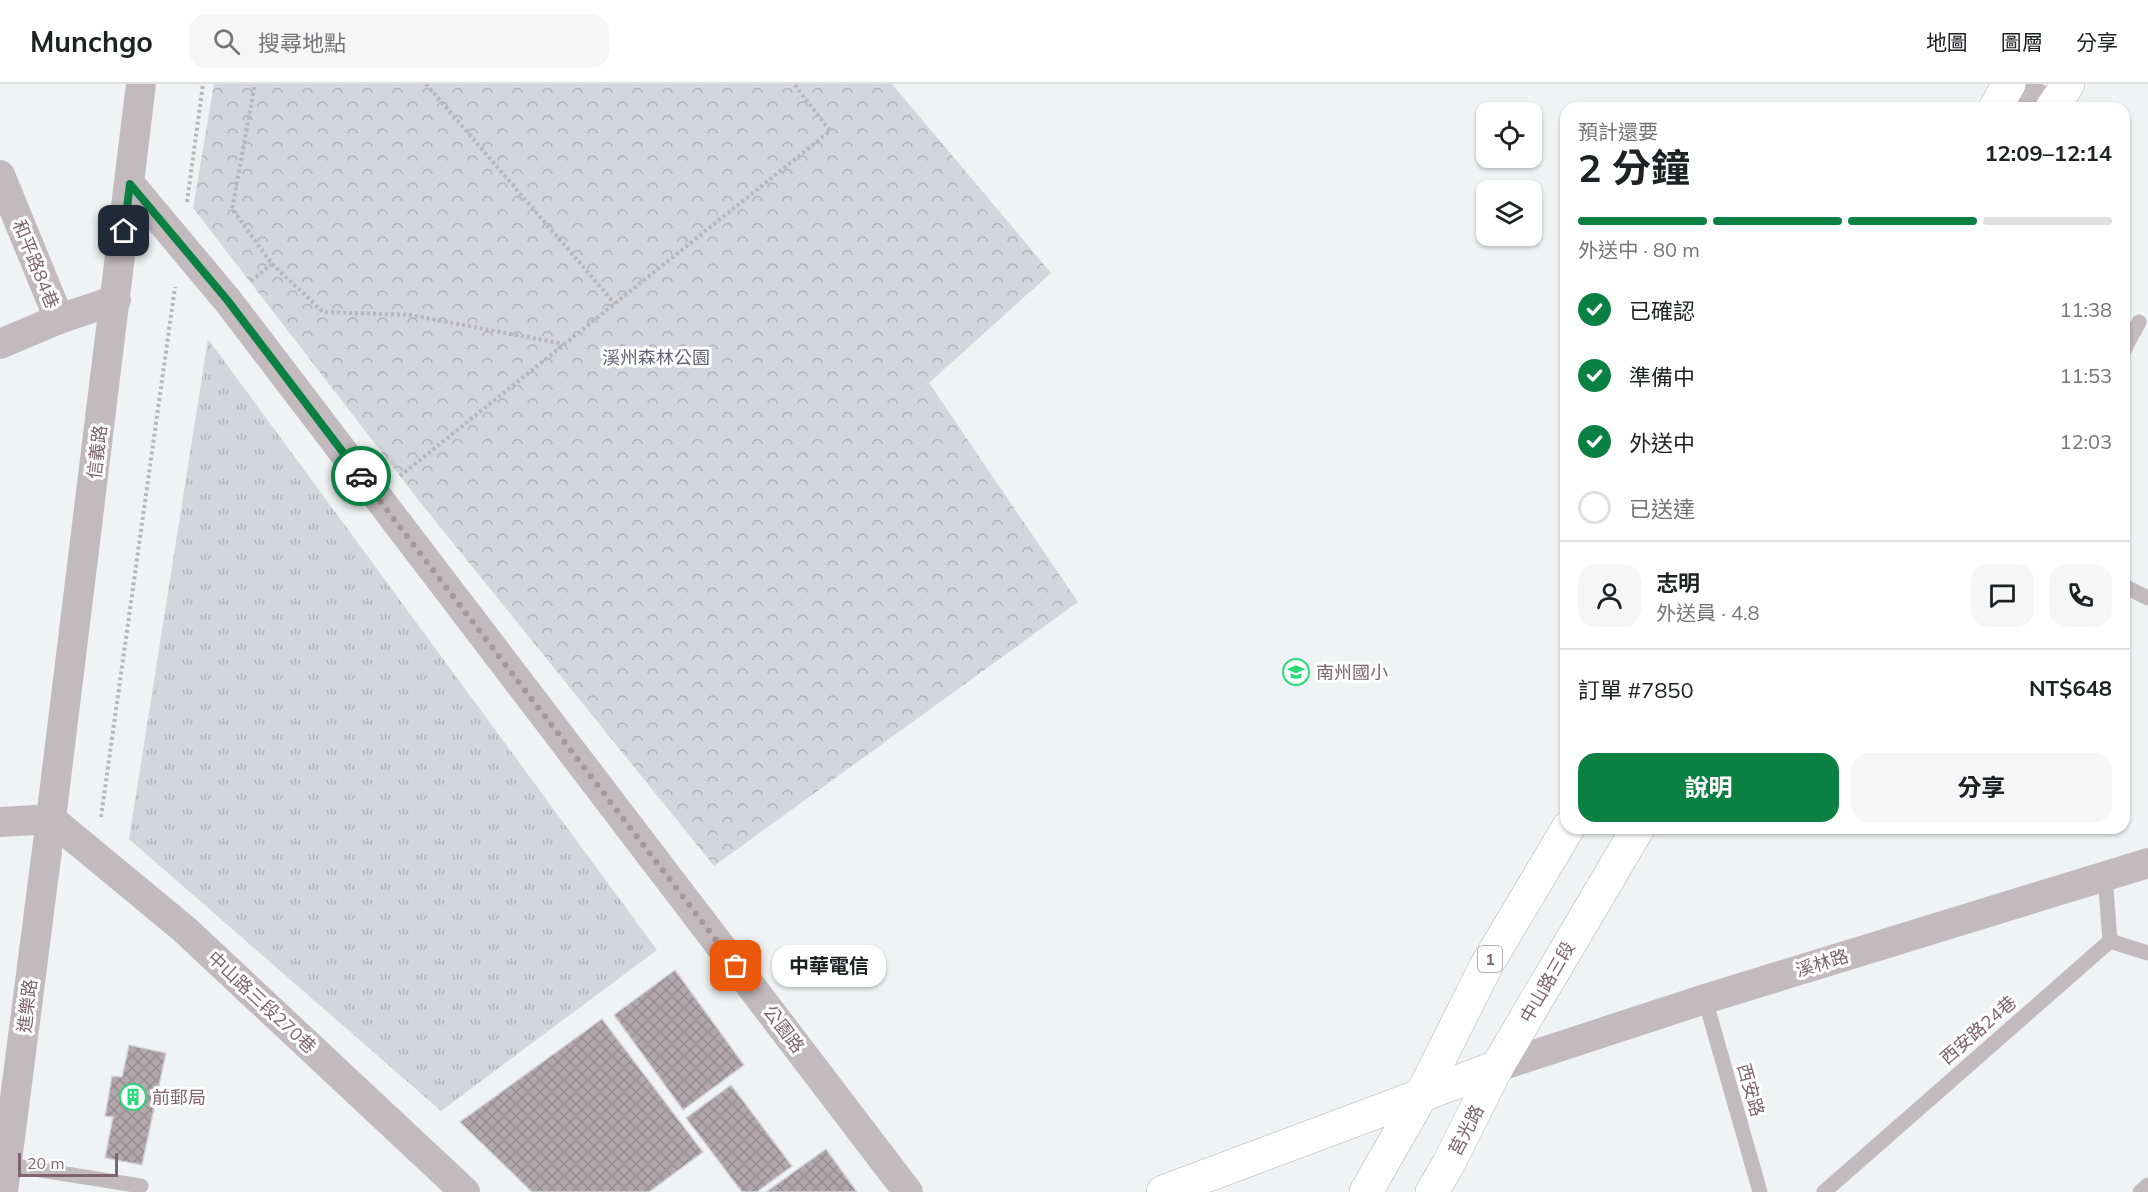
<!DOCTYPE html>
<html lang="zh-TW">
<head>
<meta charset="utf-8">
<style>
  body { margin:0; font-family:Mulish,"Noto Sans TC",sans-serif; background:#f6f6f6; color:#202124; height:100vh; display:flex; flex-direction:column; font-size:22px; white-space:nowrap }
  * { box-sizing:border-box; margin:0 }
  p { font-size:20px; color:#757577 }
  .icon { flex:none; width:33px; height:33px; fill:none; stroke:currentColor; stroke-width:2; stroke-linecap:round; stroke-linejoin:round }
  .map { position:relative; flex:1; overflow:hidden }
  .side { position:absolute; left:1560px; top:18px; width:570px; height:732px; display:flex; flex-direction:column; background:#fff; border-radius:18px; box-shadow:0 2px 4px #0004 }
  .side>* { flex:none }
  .fabs { position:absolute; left:1476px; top:18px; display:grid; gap:12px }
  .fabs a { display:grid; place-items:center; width:66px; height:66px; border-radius:12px; background:#fff; box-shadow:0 2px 4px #0004; font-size:30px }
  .scale { position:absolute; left:18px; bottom:15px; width:100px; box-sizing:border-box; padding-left:6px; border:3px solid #7f646d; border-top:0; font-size:16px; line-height:21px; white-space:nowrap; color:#7f646d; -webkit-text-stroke:4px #fff; paint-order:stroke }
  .pin { position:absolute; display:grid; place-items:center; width:51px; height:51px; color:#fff; margin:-26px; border-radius:12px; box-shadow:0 3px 9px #0006 }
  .courier { position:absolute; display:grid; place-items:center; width:60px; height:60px; margin:-30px; border:4px solid #0b8043; border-radius:50%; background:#fff; color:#222; box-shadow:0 2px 8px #0007 }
  .bubble { position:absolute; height:42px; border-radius:18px; background:#fff; box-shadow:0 2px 4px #0004; font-size:20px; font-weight:700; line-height:42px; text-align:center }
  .summary em { font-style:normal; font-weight:700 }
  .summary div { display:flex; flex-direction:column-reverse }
  .summary { display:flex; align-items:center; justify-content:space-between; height:102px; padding:0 18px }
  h1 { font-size:39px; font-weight:700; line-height:45px }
  .bar { display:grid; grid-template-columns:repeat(4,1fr); gap:9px 6px; align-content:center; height:72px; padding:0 18px }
  .bar i { height:8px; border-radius:4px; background:#e0e0e0 }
  .bar .selected { background:#0b8043 }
  .bar p { grid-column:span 4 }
  .line { display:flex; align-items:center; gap:15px; padding:0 18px; border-top:2px solid #e0e0e0 }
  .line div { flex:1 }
  .round { display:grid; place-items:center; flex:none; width:63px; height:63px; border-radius:18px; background:#f6f6f6 }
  ol { padding:0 18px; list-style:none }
  li { display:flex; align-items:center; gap:18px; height:66px }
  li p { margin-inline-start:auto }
  li .icon { padding:6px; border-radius:50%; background:#0b8043; color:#fff; stroke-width:4 }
  li:last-child { color:#757577 }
  li i { width:33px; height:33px; border:3px solid #e0e0e0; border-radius:50% }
  .action { display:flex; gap:12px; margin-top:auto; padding:12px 18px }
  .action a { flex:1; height:69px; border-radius:18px; background:#0b8043; color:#fff; font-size:24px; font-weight:700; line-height:69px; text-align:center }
  .action a+a { background:#f6f6f6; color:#202124 }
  header { display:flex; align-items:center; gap:36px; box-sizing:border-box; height:84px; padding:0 30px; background:#fff; border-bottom:2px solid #e0e0e0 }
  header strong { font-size:28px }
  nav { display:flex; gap:33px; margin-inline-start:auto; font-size:21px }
  .search { width:420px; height:54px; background:#f6f6f6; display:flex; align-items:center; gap:15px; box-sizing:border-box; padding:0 21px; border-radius:18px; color:#757577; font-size:22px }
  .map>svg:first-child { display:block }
  .grass { fill:url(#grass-tufts) }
  .park { fill:url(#park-crowns) }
  .building { fill:url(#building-cross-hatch); stroke:#d3d4d5; stroke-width:1.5 }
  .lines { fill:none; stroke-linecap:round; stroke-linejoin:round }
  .secondary-casing { stroke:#b8afb2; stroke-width:34 }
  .primary-casing { stroke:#b6aeb1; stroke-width:34 }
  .path { stroke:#bab5b7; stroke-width:4; stroke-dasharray:3 3; stroke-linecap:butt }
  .service { stroke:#c2babd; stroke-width:15 }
  .minor { stroke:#c2babd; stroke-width:30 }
  .secondary { stroke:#fff; stroke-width:33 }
  .primary { stroke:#fff; stroke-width:33 }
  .done { stroke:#a7969c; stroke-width:6; stroke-dasharray:0 10.8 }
  .route { stroke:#0b8043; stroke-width:8 }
  .labels { text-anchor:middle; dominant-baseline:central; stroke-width:6; stroke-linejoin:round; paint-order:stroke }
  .shield { fill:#fff; stroke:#a59299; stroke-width:1.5 }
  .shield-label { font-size:16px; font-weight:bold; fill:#7f646d }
  .street-label { font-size:18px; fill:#7f646d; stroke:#fff }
  .park-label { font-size:18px; fill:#636277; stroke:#fff }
  .poi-label { font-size:18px; fill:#7f646d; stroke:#fff; text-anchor:start }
</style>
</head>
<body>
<header>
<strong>Munchgo</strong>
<div class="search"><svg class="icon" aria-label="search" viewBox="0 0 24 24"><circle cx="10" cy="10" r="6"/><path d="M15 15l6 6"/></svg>搜尋地點</div>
<nav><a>地圖</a><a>圖層</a><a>分享</a></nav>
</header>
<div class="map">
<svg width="2148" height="1108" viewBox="0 0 2148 1108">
  <defs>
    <pattern id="grass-tufts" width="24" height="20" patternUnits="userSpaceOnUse" patternTransform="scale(1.5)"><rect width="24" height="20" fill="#d4d6dd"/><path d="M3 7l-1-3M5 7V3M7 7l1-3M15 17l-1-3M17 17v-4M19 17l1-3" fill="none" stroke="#b1b1b7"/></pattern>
    <pattern id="park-crowns" width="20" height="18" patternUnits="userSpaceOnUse" patternTransform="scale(1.5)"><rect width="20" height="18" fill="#d4d6dd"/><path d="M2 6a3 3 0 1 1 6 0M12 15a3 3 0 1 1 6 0" fill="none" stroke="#b1b1b7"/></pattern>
    <pattern id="building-cross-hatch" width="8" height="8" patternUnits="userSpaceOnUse" patternTransform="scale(1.5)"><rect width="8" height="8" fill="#b3a7ac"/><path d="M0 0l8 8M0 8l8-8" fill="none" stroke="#978c90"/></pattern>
  </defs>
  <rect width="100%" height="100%" fill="#f0f3f4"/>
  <path class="grass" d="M208 255 657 866 441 1027 129 755Z"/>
  <path class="park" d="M214 0H892L1051 189 929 299 1078 518 714 782 420 418 193 124Z"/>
  <g class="building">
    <path d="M675 886 744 981 683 1026 614 931Z"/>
    <path d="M602 935 703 1068 649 1108H532L460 1038Z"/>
    <path d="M129 961 166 969 142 1081 105 1074 113 1033 105 1032 112 992 122 993Z"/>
    <path d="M731 1001 792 1082 757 1108H742L686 1034Z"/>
    <path d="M826 1065 857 1108H766Z"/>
  </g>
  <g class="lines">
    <defs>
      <path id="secondary" d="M1163 1108 1497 983"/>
      <g id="primary">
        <path d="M1995 24 2009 0"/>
        <path d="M2052 24 2068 0"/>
        <path d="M1366 1108 1422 1010 1486 882 1568 744"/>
        <path d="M1432 1108 1449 1079 1497 983 1638 744"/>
      </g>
    </defs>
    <use href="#secondary" class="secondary-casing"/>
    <use href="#primary" class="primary-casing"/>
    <g class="path">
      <path d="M426 0 615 220"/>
      <path d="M187 118 203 0"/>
      <path d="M272 180 323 228 410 231 564 260"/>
      <path d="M251 197 272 180 232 125 255 0"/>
      <path d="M400 392 830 47 794 0"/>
      <path d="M101 733 175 203"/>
    </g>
    <g class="service">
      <path d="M2124 266 2139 238"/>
      <path d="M2124 502 2148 514"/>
      <path d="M2110 857 2148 869"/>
      <path d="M1705 915 1760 1108"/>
      <path d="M3 1080 141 1102"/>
      <path d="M1824 1108 2110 857 2105 792"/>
      <path d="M2140 1108 2148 1101"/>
    </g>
    <g class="minor">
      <path d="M2008 0 2053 22"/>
      <path d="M0 91 59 235"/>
      <path d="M130 100 228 217 908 1108"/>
      <path d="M0 260 59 235 116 216"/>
      <path d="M51 735 184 845 465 1108"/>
      <path d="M0 738 51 735"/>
      <path d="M1497 983 1705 915 2148 779"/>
      <path d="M3 1108 51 735 141 0"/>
    </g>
    <use href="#secondary" class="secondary"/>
    <use href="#primary" class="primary"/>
  </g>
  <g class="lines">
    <path class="done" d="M361 392 736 882"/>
    <path class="route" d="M124 147 130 100 228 217 361 392"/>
  </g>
  <defs>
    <symbol id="school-ring" viewBox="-11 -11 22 22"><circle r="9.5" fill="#fff" stroke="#2ad977" stroke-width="1.5"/><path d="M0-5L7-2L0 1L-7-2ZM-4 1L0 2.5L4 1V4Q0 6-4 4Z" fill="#2ad977"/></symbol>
    <symbol id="building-ring" viewBox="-11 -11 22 22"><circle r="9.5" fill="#fff" stroke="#2ad977" stroke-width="1.5"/><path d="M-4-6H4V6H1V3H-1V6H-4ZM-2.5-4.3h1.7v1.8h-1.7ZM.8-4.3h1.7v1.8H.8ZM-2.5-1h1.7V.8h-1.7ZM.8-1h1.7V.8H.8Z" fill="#2ad977"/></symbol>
  </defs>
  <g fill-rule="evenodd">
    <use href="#school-ring" x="1281" y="573" width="30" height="30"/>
    <use href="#building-ring" x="118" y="998" width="30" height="30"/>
  </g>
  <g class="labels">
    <rect class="shield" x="1478" y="862" width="24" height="26" rx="4.5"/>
    <g class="shield-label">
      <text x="1490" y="875">1</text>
    </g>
    <g class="street-label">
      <text transform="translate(36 180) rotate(68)">和平路84巷</text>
      <text transform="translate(97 368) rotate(-83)">信義路</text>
      <text transform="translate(1822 879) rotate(-17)">溪林路</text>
      <text transform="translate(1547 898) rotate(-60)">中山路三段</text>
      <text transform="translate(262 918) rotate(43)">中山路三段270巷</text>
      <text transform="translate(27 922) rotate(-83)">進樂路</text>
      <text transform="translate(784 945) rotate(53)">公園路</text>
      <text transform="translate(1978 946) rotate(-41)">西安路24巷</text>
      <text transform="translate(1751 1006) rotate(74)">西安路</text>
      <text transform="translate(1466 1046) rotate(-63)">莒光路</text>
    </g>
    <g class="park-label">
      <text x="656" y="273">溪州森林公園</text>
    </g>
    <g class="poi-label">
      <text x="1316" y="588">南州國小</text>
      <text x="152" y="1013">前郵局</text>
    </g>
  </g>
</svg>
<div class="fabs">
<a><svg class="icon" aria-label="locate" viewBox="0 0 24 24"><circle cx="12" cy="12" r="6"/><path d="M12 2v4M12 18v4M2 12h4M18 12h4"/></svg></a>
<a><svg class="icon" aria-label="layers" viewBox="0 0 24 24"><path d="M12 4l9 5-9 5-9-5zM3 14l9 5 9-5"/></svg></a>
</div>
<div class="scale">20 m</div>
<div class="pin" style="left:736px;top:882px;background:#ea580c"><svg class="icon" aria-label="bag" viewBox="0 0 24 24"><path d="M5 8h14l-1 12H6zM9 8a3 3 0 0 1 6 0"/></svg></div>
<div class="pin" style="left:124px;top:147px;background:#1f2937"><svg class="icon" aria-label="home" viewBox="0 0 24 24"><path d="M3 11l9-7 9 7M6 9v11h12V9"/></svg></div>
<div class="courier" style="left:361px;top:392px"><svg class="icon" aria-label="car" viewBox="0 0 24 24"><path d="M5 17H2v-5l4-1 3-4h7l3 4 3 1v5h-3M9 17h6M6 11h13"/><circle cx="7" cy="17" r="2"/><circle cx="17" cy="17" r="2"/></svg></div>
<div class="bubble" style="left:772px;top:861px;width:114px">中華電信</div>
<section class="side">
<div class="summary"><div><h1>2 分鐘</h1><p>預計還要</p></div><em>12:09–12:14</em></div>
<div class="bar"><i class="selected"></i><i class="selected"></i><i class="selected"></i><i></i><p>外送中 · 80 m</p></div>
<ol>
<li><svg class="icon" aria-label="check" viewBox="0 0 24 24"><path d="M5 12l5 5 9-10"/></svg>已確認<p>11:38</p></li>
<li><svg class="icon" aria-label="check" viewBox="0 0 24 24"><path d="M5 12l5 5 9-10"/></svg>準備中<p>11:53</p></li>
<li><svg class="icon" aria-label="check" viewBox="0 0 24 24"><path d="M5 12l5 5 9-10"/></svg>外送中<p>12:03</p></li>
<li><i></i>已送達</li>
</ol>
<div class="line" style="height:108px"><a class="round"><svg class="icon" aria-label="person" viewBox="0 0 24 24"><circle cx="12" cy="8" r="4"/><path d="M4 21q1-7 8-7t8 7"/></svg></a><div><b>志明</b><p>外送員 · 4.8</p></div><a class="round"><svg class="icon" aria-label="chat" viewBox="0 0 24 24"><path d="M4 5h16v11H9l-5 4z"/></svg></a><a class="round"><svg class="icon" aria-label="phone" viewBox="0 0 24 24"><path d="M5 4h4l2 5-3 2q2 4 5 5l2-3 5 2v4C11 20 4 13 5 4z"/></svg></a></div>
<div class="line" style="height:78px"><div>訂單 #7850</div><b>NT$648</b></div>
<div class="action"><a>說明</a><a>分享</a></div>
</section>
</div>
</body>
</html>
